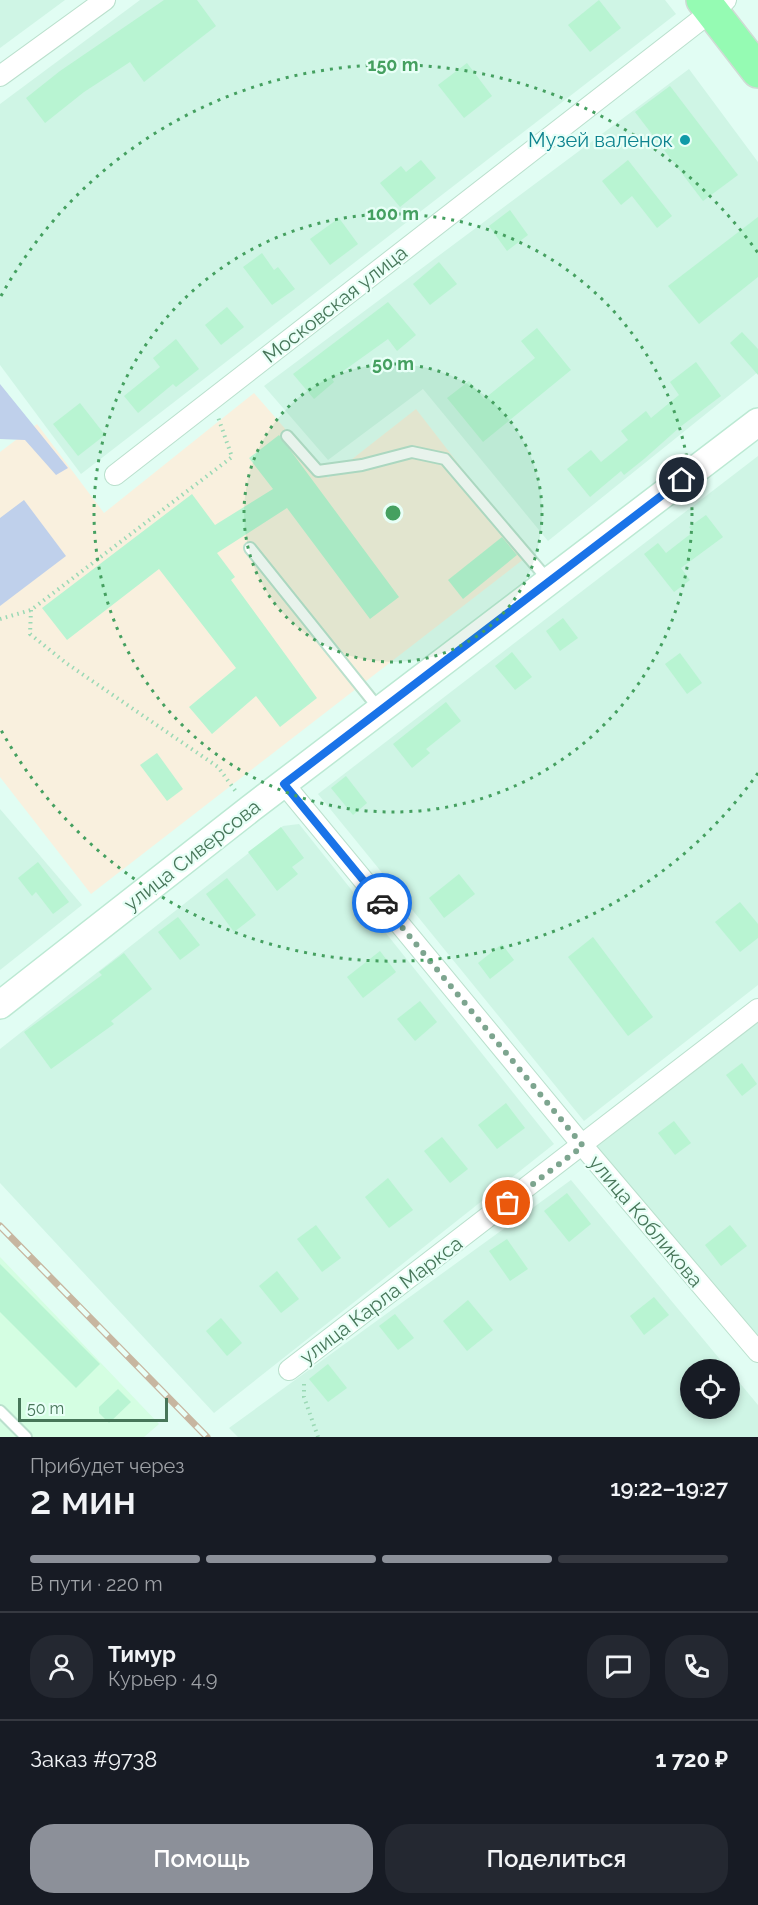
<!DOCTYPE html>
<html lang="ru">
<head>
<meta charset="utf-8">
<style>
  body { margin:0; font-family:Raleway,sans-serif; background:#242831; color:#f1f3f6; height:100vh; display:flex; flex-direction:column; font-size:22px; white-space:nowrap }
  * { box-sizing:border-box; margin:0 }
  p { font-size:20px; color:#9ea1a6 }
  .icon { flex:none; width:33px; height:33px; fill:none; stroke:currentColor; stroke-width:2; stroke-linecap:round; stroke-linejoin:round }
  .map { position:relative; height:1437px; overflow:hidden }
  .side { display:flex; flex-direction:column; background:#171b24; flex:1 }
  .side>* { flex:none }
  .tools { position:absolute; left:680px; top:1359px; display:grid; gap:12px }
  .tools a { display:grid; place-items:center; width:60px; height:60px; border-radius:50%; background:#171b24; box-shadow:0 3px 9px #0003; font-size:30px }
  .scale { position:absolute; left:18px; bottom:15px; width:150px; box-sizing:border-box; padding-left:6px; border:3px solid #477659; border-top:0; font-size:16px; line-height:21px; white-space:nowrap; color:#477659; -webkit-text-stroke:4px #e8fff7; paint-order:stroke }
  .pin { position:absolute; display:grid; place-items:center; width:51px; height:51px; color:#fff; margin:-26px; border:3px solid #fff; border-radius:50%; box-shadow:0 2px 6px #0007 }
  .courier { position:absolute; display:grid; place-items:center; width:60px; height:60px; margin:-30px; border:4px solid #1a73e8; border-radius:50%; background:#fff; color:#222; box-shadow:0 2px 8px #0007 }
  .summary em { font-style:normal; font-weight:600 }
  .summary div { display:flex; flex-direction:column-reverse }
  .summary { display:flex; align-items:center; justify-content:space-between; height:102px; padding:0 30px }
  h1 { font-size:39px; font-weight:600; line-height:45px }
  .bar { display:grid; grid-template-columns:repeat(4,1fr); gap:9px 6px; align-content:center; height:72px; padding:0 30px }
  .bar i { height:8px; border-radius:4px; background:#363941 }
  .bar .active { background:#8c9099 }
  .bar p { grid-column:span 4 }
  .line { display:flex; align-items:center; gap:15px; padding:0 30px; border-top:2px solid #363941 }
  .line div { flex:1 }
  .round { display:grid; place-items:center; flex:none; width:63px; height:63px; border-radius:24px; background:#242831 }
  .action { display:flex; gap:12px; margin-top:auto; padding:12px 30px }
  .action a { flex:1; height:69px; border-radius:24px; background:#8c9099; color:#fff; font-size:24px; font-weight:600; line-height:69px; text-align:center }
  .action a+a { background:#242831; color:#f1f3f6 }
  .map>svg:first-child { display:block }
  .residential { fill:#cff5e5 }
  .commercial { fill:#d4fee2 }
  .education { fill:#f9f0de }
  .green { fill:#bfd0eb }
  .building { fill:#b8f4d2 }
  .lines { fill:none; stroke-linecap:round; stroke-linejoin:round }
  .lane-casing { stroke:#bae0cd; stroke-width:14 }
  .street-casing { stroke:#bae0cd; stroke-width:22 }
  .secondary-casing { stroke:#bce9d3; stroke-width:30 }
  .highway-casing { stroke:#cfdbd4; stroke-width:36 }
  .path { stroke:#9bd9b5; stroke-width:4; stroke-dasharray:1.5 4.5; stroke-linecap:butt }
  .lane { stroke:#fff; stroke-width:10 }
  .street { stroke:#fff; stroke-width:20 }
  .secondary { stroke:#fff; stroke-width:27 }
  .highway { stroke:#95fbb3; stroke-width:33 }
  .rail-casing { stroke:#c7b6a0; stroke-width:7 }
  .rail { stroke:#e8fff7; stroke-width:4.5; stroke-dasharray:14; stroke-linecap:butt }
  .done { stroke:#7da58f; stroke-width:6; stroke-dasharray:0 10.8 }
  .route { stroke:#1a73e8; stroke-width:8 }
  .ring { fill:none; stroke:#45a060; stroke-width:3; stroke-dasharray:3 6 }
  .culture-dot { fill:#0f9aa8; stroke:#e8fff7; stroke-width:2 }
  .labels { text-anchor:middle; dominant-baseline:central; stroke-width:4.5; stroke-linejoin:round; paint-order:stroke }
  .culture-label { font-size:20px; fill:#0d838f; stroke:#e8fff7; text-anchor:end }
  .street-label { font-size:20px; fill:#477659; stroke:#e8fff7 }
  .centre { fill:#45a060; stroke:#e8fff7; stroke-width:3 }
  .ring-label { font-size:18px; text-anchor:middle; font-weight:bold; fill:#45a060; stroke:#e8fff7; stroke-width:4.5; stroke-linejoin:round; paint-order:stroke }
</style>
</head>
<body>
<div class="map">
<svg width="758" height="1437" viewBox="0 0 758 1437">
  <rect width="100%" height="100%" fill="#e1fdf3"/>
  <g class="residential">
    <path d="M0 0H65L0 48Z"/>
    <path d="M140 0H665L676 14 81 474 0 365V104Z"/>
    <path d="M689 69 758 162V372L548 541 423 389 328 460 264 386Z"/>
    <path d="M758 456V985L584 1121 318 794Z"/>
    <path d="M0 809 82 905 0 970Z"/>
    <path d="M299 824 554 1144 214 1413 0 1183V1049L283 826Z"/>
    <path d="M758 1021V1359L594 1149Z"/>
    <path d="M571 1180 728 1369 690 1370V1408H729V1370L758 1405V1437H238L229 1428Z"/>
  </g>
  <path class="commercial" d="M0 1257 159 1424 144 1437H0Z"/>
  <path class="education" d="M254 393 328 478 416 409 529 555 91 894 0 777V452L37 424 104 513Z"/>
  <g class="green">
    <path d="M0 384 68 468 56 475 25 440 0 439Z"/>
    <path d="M24 500 66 556 0 606V518Z"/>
  </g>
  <g class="building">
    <path d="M164 0H197L216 26 144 82 130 62 84 92 45 123 26 98 60 71Z"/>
    <path d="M599 0 621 28 590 52 568 25Z"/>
    <path d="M467 63 492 96 464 118 438 85Z"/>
    <path d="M670 86 738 175 703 201 635 112Z"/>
    <path d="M421 160 436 178 400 207 380 183 401 166 406 172Z"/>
    <path d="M628 160 672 216 657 228 632 196 621 205 602 181Z"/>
    <path d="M510 210 528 235 507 251 489 226Z"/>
    <path d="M758 217V277L699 324 668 286Z"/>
    <path d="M339 218 358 244 330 265 310 239Z"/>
    <path d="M262 253 274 270 278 267 295 289 272 305 243 267Z"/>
    <path d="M439 262 457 284 430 305 413 284Z"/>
    <path d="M388 302 416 335 397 351 388 339 332 379 334 382 314 399 293 374Z"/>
    <path d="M227 307 244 327 221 345 205 325Z"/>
    <path d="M537 328 571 370 483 442 447 398 469 381 484 399 535 358 521 341Z"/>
    <path d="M742 332 758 349V375L730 343Z"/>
    <path d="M176 339 199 369 176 387 173 384 138 413 124 396 160 367 153 358Z"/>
    <path d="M696 362 721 396 680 427 644 459 624 475 621 471 590 497 567 469 591 450 601 462 628 440 621 431 646 411 651 418 679 395 670 382Z"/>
    <path d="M80 403 105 435 78 456 53 424Z"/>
    <path d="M279 435 399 597 370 619 287 508 217 553 235 577 231 580 317 698 280 727 256 696 212 734 189 707 236 668 159 569 67 640 42 608 192 494 215 525 273 489 249 458Z"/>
    <path d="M706 515 723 537 681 568 690 580 674 592 644 554 658 543 666 553 693 532 689 527Z"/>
    <path d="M502 537 517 555 463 599 448 580Z"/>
    <path d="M563 618 578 638 560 651 546 631Z"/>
    <path d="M512 652 532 677 515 690 495 666Z"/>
    <path d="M680 653 702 683 687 694 665 664Z"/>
    <path d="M446 702 461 721 426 749 430 753 412 768 393 744Z"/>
    <path d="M157 753 183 789 167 801 140 765Z"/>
    <path d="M346 776 367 803 353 815 331 788Z"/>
    <path d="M281 827 304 858 292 867 298 874 277 891 248 852Z"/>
    <path d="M38 862 69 902 53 914 36 892 32 896 18 878Z"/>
    <path d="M459 874 475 894 444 918 429 898Z"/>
    <path d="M227 878 256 915 234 932 206 894Z"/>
    <path d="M740 902 758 924V938L740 952 715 922Z"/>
    <path d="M178 917 200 945 180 960 158 932Z"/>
    <path d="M593 937 653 1017 628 1036 568 957Z"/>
    <path d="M502 944 514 960 490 979 478 963Z"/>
    <path d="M380 951 396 972 363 998 347 977Z"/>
    <path d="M124 953 152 989 111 1021 114 1024 51 1069 24 1032 102 975 99 972Z"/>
    <path d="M420 1001 437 1022 415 1041 397 1019Z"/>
    <path d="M742 1063 757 1084 742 1096 726 1075Z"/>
    <path d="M506 1103 525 1128 497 1149 478 1125Z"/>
    <path d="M674 1121 691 1143 675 1155 658 1133Z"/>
    <path d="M442 1137 468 1169 450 1183 424 1151Z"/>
    <path d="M388 1178 413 1210 389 1228 365 1197Z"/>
    <path d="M567 1193 591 1224 569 1242 544 1211Z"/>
    <path d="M316 1225 341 1258 322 1272 297 1239Z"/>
    <path d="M730 1225 747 1246 721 1266 705 1245Z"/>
    <path d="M507 1239 528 1269 510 1281 489 1251Z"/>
    <path d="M0 1264 100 1364 76 1388 0 1312Z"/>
    <path d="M277 1271 299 1299 281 1313 259 1286Z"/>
    <path d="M654 1297 669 1315 644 1335 630 1316Z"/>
    <path d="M468 1300 493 1330 467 1351 443 1321Z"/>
    <path d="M395 1314 414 1338 398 1350 379 1326Z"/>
    <path d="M221 1318 242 1343 227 1356 206 1331Z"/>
    <path d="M328 1364 347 1388 328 1402 309 1379Z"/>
    <path d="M118 1389 131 1402 109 1423 99 1413V1407Z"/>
  </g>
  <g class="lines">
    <defs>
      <g id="lane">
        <path d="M287 436 318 471 362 465 412 452 445 459 549 581"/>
        <path d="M250 548 380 710"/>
        <path d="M0 1411 26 1437"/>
      </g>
      <g id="street">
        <path d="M0 76 105 0"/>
        <path d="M115 475 726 0"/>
        <path d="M284 784 583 1146 758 1352"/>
        <path d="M289 1370 758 1009"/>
      </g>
      <path id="secondary" d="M0 1005 250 809 758 422"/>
      <path id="highway" d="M703 0 758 71"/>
    </defs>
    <use href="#lane" class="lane-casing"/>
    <use href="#street" class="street-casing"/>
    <use href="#secondary" class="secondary-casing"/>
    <use href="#highway" class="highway-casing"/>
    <g class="path">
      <path d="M31 610 30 634 66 663 218 767 237 793"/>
      <path d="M0 619 31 610 232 457 218 417"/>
      <path d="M304 1384V1397L318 1437"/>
    </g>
    <use href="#lane" class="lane"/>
    <use href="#street" class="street"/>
    <use href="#secondary" class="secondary"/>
    <use href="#highway" class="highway"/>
    <defs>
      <path id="rail" d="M0 1226 207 1437"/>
    </defs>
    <use href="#rail" class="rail-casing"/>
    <use href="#rail" class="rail"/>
  </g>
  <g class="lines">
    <path class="done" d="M382 903 583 1146 508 1203"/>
    <path class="route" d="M382 903 284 784 682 480"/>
  </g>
  <circle cx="393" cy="513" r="149" fill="#45a060" fill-opacity=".12"/>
  <g class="ring">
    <circle cx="393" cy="513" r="149"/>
    <circle cx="393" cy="513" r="299"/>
    <path d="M758 773A448 448 0 0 1 1 730M1 296A448 448 0 0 1 758 253"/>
  </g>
  <circle class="culture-dot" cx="685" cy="140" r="6"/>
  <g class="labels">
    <g class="culture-label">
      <text x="673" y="140">Музей валенок</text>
    </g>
    <g class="street-label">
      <text transform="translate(335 304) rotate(-38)">Московская улица</text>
      <text transform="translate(192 855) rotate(-38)">улица Сиверсова</text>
      <text transform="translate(646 1221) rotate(50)">улица Кобликова</text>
      <text transform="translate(381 1300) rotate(-37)">улица Карла Маркса</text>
    </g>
  </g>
  <circle cx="393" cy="513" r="9" class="centre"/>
  <g class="ring-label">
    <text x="393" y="71">150 m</text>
    <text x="393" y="220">100 m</text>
    <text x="393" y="370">50 m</text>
  </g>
</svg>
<div class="tools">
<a><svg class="icon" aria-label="locate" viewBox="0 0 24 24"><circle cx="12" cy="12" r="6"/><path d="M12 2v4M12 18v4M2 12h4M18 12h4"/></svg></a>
</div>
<div class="scale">50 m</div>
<div class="pin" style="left:508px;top:1203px;background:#ea580c"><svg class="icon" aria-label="bag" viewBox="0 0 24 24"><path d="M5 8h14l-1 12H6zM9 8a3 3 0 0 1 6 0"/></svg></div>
<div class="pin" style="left:682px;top:480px;background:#1f2937"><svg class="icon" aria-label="home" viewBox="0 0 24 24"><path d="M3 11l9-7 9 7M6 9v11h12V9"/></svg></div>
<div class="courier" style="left:382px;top:903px"><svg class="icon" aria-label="car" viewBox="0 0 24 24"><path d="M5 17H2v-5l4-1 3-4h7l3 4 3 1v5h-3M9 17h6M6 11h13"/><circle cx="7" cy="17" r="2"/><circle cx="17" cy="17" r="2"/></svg></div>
</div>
<section class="side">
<div class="summary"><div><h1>2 мин</h1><p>Прибудет через</p></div><em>19:22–19:27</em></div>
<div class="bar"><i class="active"></i><i class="active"></i><i class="active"></i><i></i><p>В пути · 220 m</p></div>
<div class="line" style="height:108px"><a class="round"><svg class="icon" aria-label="person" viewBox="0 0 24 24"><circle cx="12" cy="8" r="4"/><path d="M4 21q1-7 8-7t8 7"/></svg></a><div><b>Тимур</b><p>Курьер · 4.9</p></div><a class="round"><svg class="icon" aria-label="chat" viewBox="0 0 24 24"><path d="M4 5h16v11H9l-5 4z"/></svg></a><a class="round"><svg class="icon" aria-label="phone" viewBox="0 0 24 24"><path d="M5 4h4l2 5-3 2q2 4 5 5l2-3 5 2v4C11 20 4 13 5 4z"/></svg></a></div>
<div class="line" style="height:78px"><div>Заказ #9738</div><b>1 720 ₽</b></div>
<div class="action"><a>Помощь</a><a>Поделиться</a></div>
</section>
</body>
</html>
